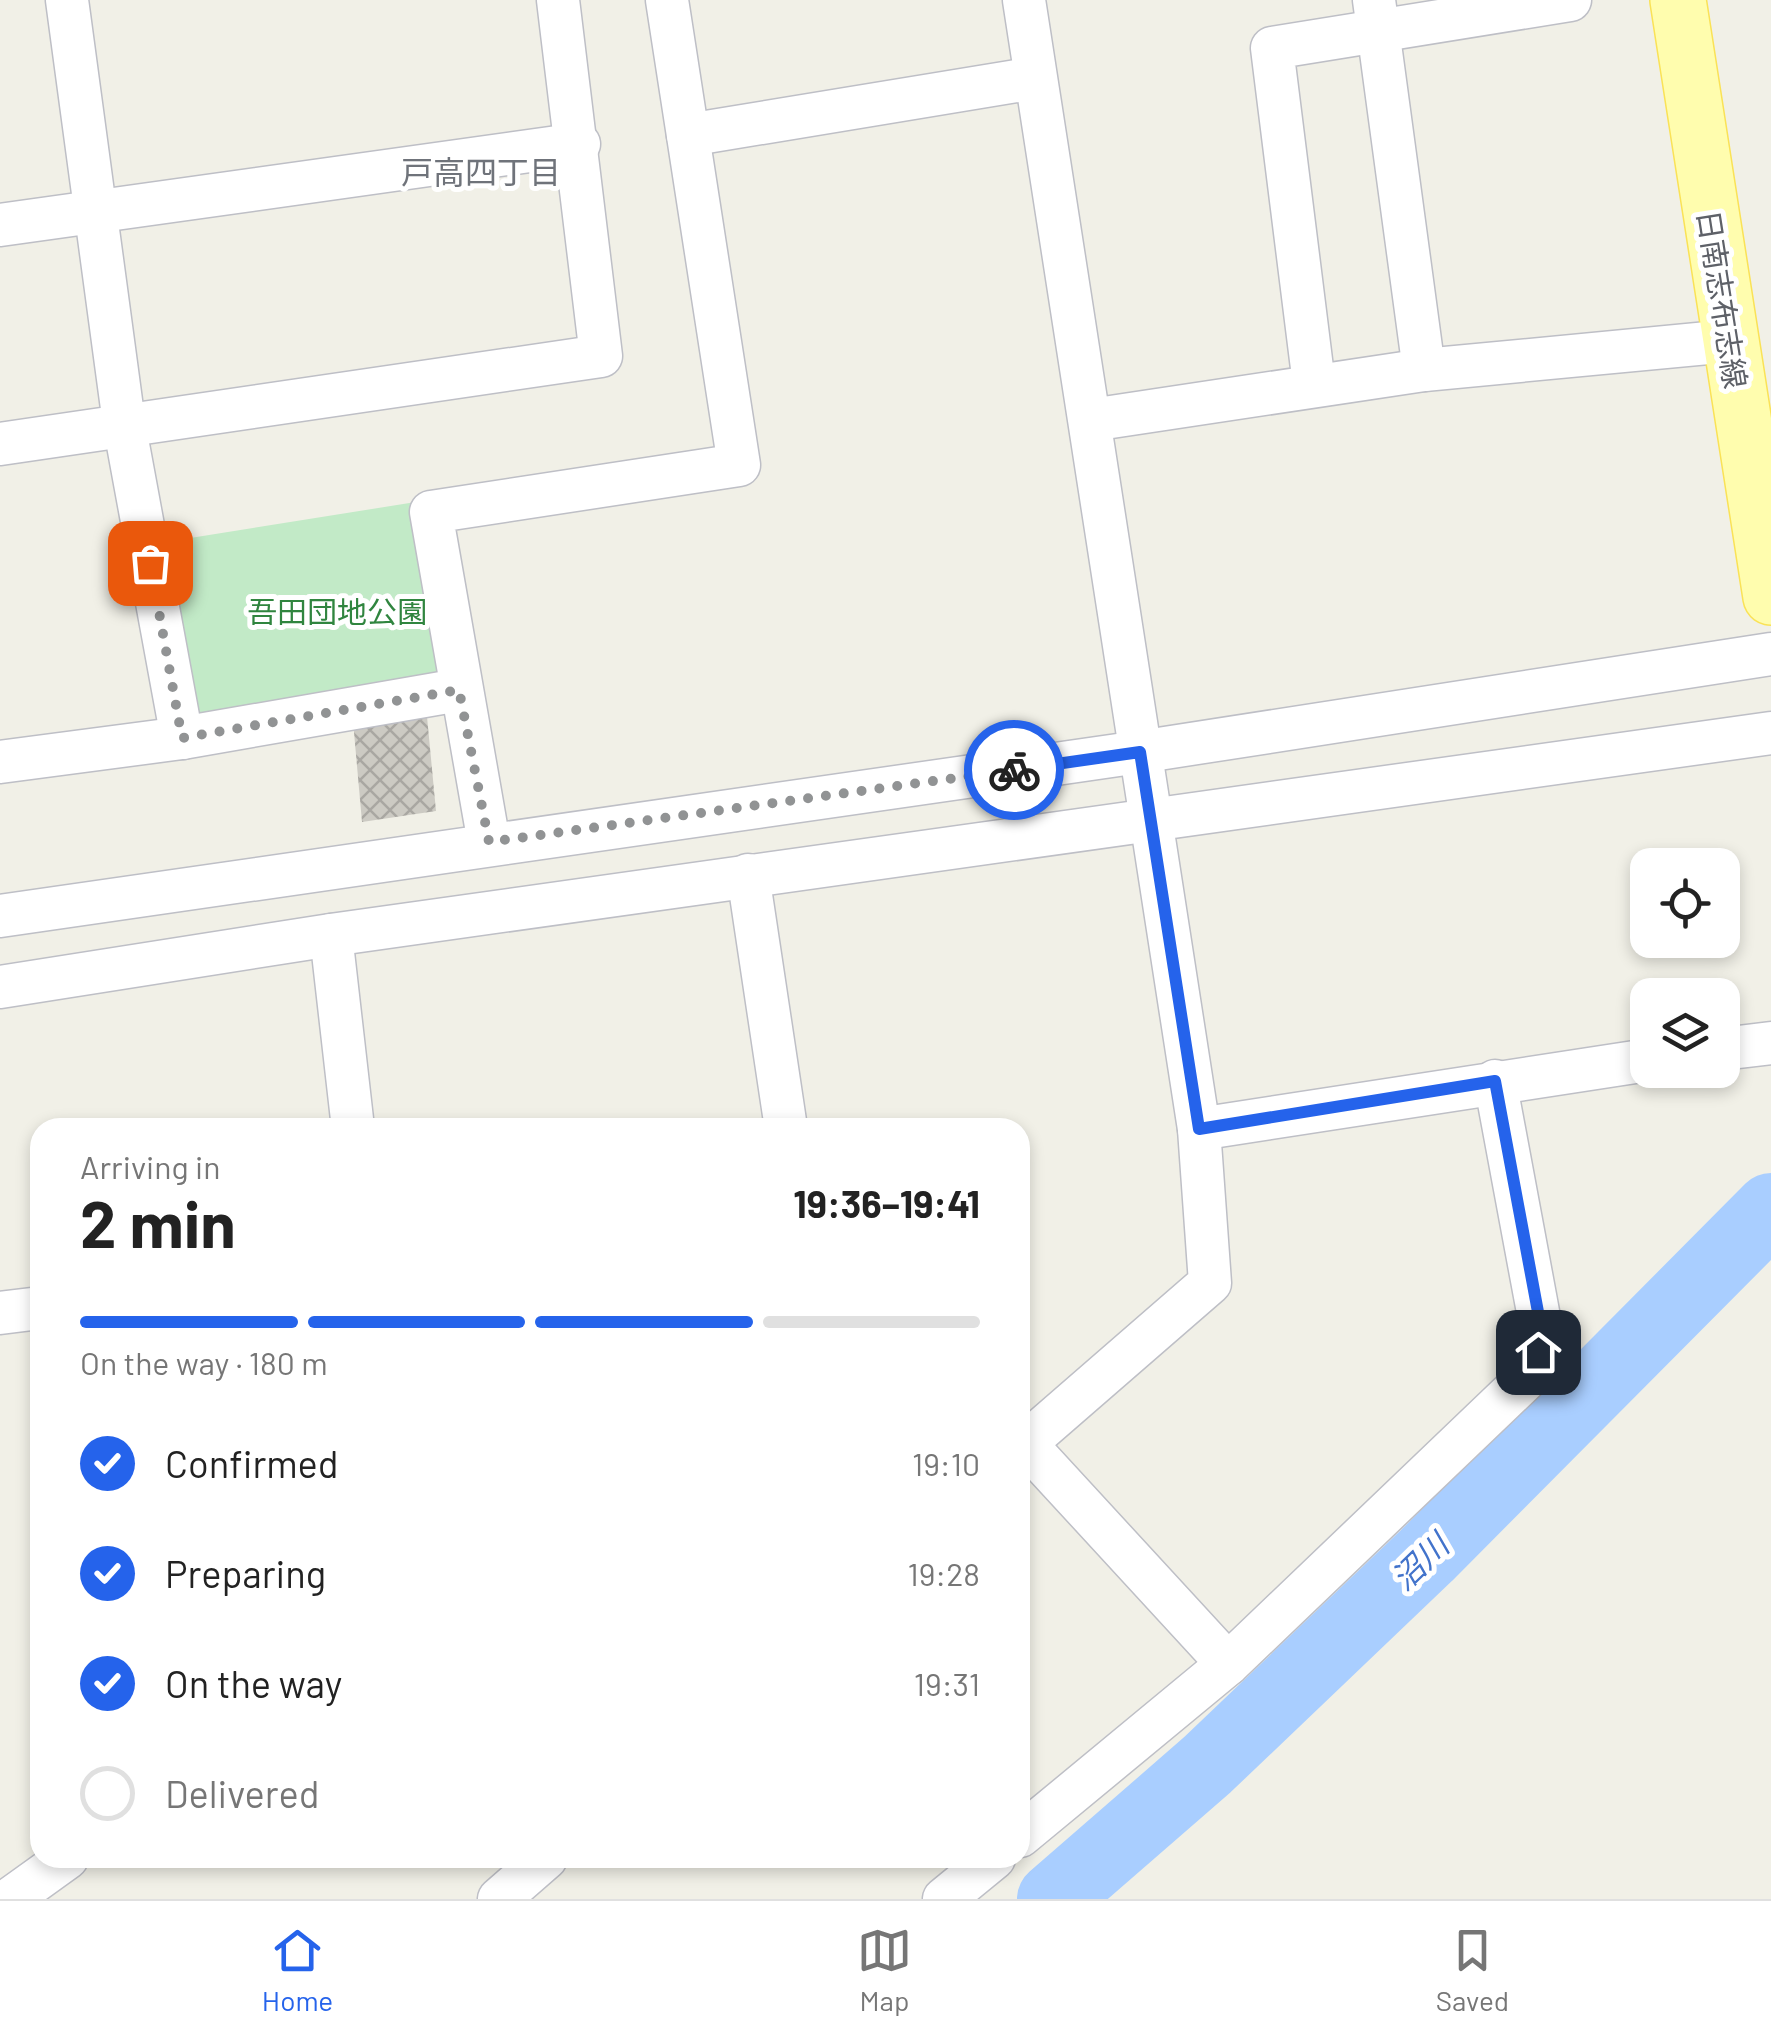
<!DOCTYPE html>
<html lang="en">
<head>
<meta charset="utf-8">
<style>
  body { margin:0; font-family:Barlow,"Noto Sans JP",sans-serif; background:#f6f6f6; color:#222; height:100vh; display:flex; flex-direction:column; font-size:38px; white-space:nowrap }
  * { box-sizing:border-box; margin:0 }
  p { font-size:32px; color:#767676 }
  .icon { flex:none; width:55px; height:55px; fill:none; stroke:currentColor; stroke-width:2; stroke-linecap:round; stroke-linejoin:round }
  .map { position:relative; flex:1; overflow:hidden }
  .sheet { position:absolute; left:30px; top:1118px; width:1000px; height:750px; display:flex; flex-direction:column; background:#fff; border-radius:30px; box-shadow:0 5px 15px #0003 }
  .sheet>* { flex:none }
  .tools { position:absolute; left:1630px; top:848px; display:grid; gap:20px }
  .tools a { display:grid; place-items:center; width:110px; height:110px; border-radius:20px; background:#fff; box-shadow:0 5px 15px #0003; font-size:50px }
  .pin { position:absolute; display:grid; place-items:center; width:85px; height:85px; color:#fff; margin:-42px; border-radius:20px; box-shadow:0 5px 15px #0006 }
  .courier { position:absolute; display:grid; place-items:center; width:100px; height:100px; margin:-50px; border:8px solid #2563eb; border-radius:50%; background:#fff; color:#222; box-shadow:0 2px 12px #0007 }
  .overview em { font-style:normal; font-weight:700 }
  .overview div { display:flex; flex-direction:column-reverse }
  .overview { display:flex; align-items:center; justify-content:space-between; height:170px; padding:0 50px }
  h1 { font-size:65px; font-weight:700; line-height:75px }
  .bar { display:grid; grid-template-columns:repeat(4,1fr); gap:15px 10px; align-content:center; height:120px; padding:0 50px }
  .bar i { height:12px; border-radius:8px; background:#e0e0e0 }
  .bar .selected { background:#2563eb }
  .bar p { grid-column:span 4 }
  ol { padding:0 50px; list-style:none }
  li { display:flex; align-items:center; gap:30px; height:110px }
  li p { margin-inline-start:auto }
  li .icon { padding:10px; border-radius:50%; background:#2563eb; color:#fff; stroke-width:4 }
  li:last-child { color:#767676 }
  li i { width:55px; height:55px; border:5px solid #e0e0e0; border-radius:50% }
  .dock { display:flex; justify-content:space-around; align-items:center; height:140px; border-top:2px solid #e0e0e0; background:#fff; font-size:28px; color:#767676 }
  .dock a { display:grid; justify-items:center; gap:5px }
  .dock .selected { color:#2563eb }
  .map>svg:first-child { display:block }
  .park { fill:#c2eac7 }
  .lines { fill:none; stroke-linecap:round; stroke-linejoin:round }
  .river { stroke:#a9ceff; stroke-width:72 }
  .building { fill:url(#building-cross-hatch) }
  .minor-casing { stroke:#bebfc6; stroke-width:45 }
  .primary-casing { stroke:#fae257; stroke-width:58 }
  .minor { stroke:#fff; stroke-width:42 }
  .primary { stroke:#fffdae; stroke-width:55 }
  .done { stroke:#919394; stroke-width:10; stroke-dasharray:0 18 }
  .route { stroke:#2563eb; stroke-width:12 }
  .labels { text-anchor:middle; dominant-baseline:central; stroke-width:10; stroke-linejoin:round; paint-order:stroke }
  .street-label { font-size:30px; fill:#5e6168; stroke:#fff }
  .park-label { font-size:30px; fill:#30853f; stroke:#fff }
  .neighbourhood-label { font-size:32px; fill:#6f737a; stroke:#fff }
  .water-label { font-size:32px; font-style:italic; fill:#4273cb; stroke:#fff }
</style>
</head>
<body>
<div class="map">
<svg width="1771" height="1899" viewBox="0 0 1771 1899">
  <defs>
    <pattern id="building-cross-hatch" width="8" height="8" patternUnits="userSpaceOnUse" patternTransform="scale(2.5)"><rect width="8" height="8" fill="#cccac3"/><path d="M0 0l8 8M0 8l8-8" fill="none" stroke="#a9a7a2"/></pattern>
  </defs>
  <rect width="100%" height="100%" fill="#f1f0e7"/>
  <path class="park" d="M422 501 449 692 190 723 159 543Z"/>
  <g class="lines">
    <path class="river" d="M1053 1899 1207 1765 1427 1555 1771 1209"/>
  </g>
  <path class="building" d="M426 706 436 811 362 822 353 721Z"/>
  <g class="lines">
    <defs>
      <g id="minor">
        <path d="M67 0 124 423 182 738"/>
        <path d="M1374 0 1424 370"/>
        <path d="M688 135 1035 78"/>
        <path d="M0 225 579 144"/>
        <path d="M1314 384 1272 48 1570 0"/>
        <path d="M1091 420 1424 370 1729 341"/>
        <path d="M0 444 601 356 558 0"/>
        <path d="M0 762 182 738 459 690"/>
        <path d="M489 843 431 512 739 465 667 0"/>
        <path d="M748 875 786 1128"/>
        <path d="M0 916 1139 752 1771 654"/>
        <path d="M331 935 353 1128"/>
        <path d="M0 987 331 935 1771 733"/>
        <path d="M1722 1049 1771 1043"/>
        <path d="M1199 1129 1648 1060"/>
        <path d="M0 1313 40 1308"/>
        <path d="M1020 1438 1228 1664"/>
        <path d="M1020 1448 1210 1283 1199 1129 1024 0"/>
        <path d="M1020 1836 1228 1664 1528 1377 1541 1328 1495 1081"/>
        <path d="M10 1899 67 1858"/>
        <path d="M499 1899 546 1858"/>
        <path d="M944 1899 994 1858"/>
      </g>
      <path id="primary" d="M1678 0 1771 597"/>
    </defs>
    <use href="#minor" class="minor-casing"/>
    <use href="#primary" class="primary-casing"/>
    <use href="#minor" class="minor"/>
    <use href="#primary" class="primary"/>
  </g>
  <g class="lines">
    <path class="done" d="M150 563 182 738 459 690 489 842 1014 770"/>
    <path class="route" d="M1014 770 1140 752 1199 1129 1495 1081 1541 1328 1538 1352"/>
  </g>
  <g class="labels">
    <g class="street-label">
      <text transform="translate(1723 299) rotate(81)">日南志布志線</text>
    </g>
    <g class="park-label">
      <text x="337" y="611">吾田団地公園</text>
    </g>
    <g class="neighbourhood-label">
      <text x="481" y="171">戸高四丁目</text>
    </g>
    <g class="water-label">
      <text transform="translate(1419 1561) rotate(-44)">沼川</text>
    </g>
  </g>
</svg>
<div class="tools">
<a><svg class="icon" aria-label="locate" viewBox="0 0 24 24"><circle cx="12" cy="12" r="6"/><path d="M12 2v4M12 18v4M2 12h4M18 12h4"/></svg></a>
<a><svg class="icon" aria-label="layers" viewBox="0 0 24 24"><path d="M12 4l9 5-9 5-9-5zM3 14l9 5 9-5"/></svg></a>
</div>
<div class="pin" style="left:150px;top:563px;background:#ea580c"><svg class="icon" aria-label="bag" viewBox="0 0 24 24"><path d="M5 8h14l-1 12H6zM9 8a3 3 0 0 1 6 0"/></svg></div>
<div class="pin" style="left:1538px;top:1352px;background:#1f2937"><svg class="icon" aria-label="home" viewBox="0 0 24 24"><path d="M3 11l9-7 9 7M6 9v11h12V9"/></svg></div>
<div class="courier" style="left:1014px;top:770px"><svg class="icon" aria-label="bike" viewBox="0 0 24 24"><circle cx="6" cy="16" r="4"/><circle cx="18" cy="16" r="4"/><path d="M6 16l4-8h5l3 8M10 8l3 8H6M13 5h3"/></svg></div>
<section class="sheet">
<div class="overview"><div><h1>2 min</h1><p>Arriving in</p></div><em>19:36–19:41</em></div>
<div class="bar"><i class="selected"></i><i class="selected"></i><i class="selected"></i><i></i><p>On the way · 180 m</p></div>
<ol>
<li><svg class="icon" aria-label="check" viewBox="0 0 24 24"><path d="M5 12l5 5 9-10"/></svg>Confirmed<p>19:10</p></li>
<li><svg class="icon" aria-label="check" viewBox="0 0 24 24"><path d="M5 12l5 5 9-10"/></svg>Preparing<p>19:28</p></li>
<li><svg class="icon" aria-label="check" viewBox="0 0 24 24"><path d="M5 12l5 5 9-10"/></svg>On the way<p>19:31</p></li>
<li><i></i>Delivered</li>
</ol>
</section>
</div>
<nav class="dock">
<a class="selected"><svg class="icon" aria-label="home" viewBox="0 0 24 24"><path d="M3 11l9-7 9 7M6 9v11h12V9"/></svg>Home</a>
<a><svg class="icon" aria-label="map" viewBox="0 0 24 24"><path d="M3 6l6-2 6 2 6-2v14l-6 2-6-2-6 2zM9 4v14M15 6v14"/></svg>Map</a>
<a><svg class="icon" aria-label="saved" viewBox="0 0 24 24"><path d="M7 4h10v16l-5-4-5 4z"/></svg>Saved</a>
</nav>
</body>
</html>
